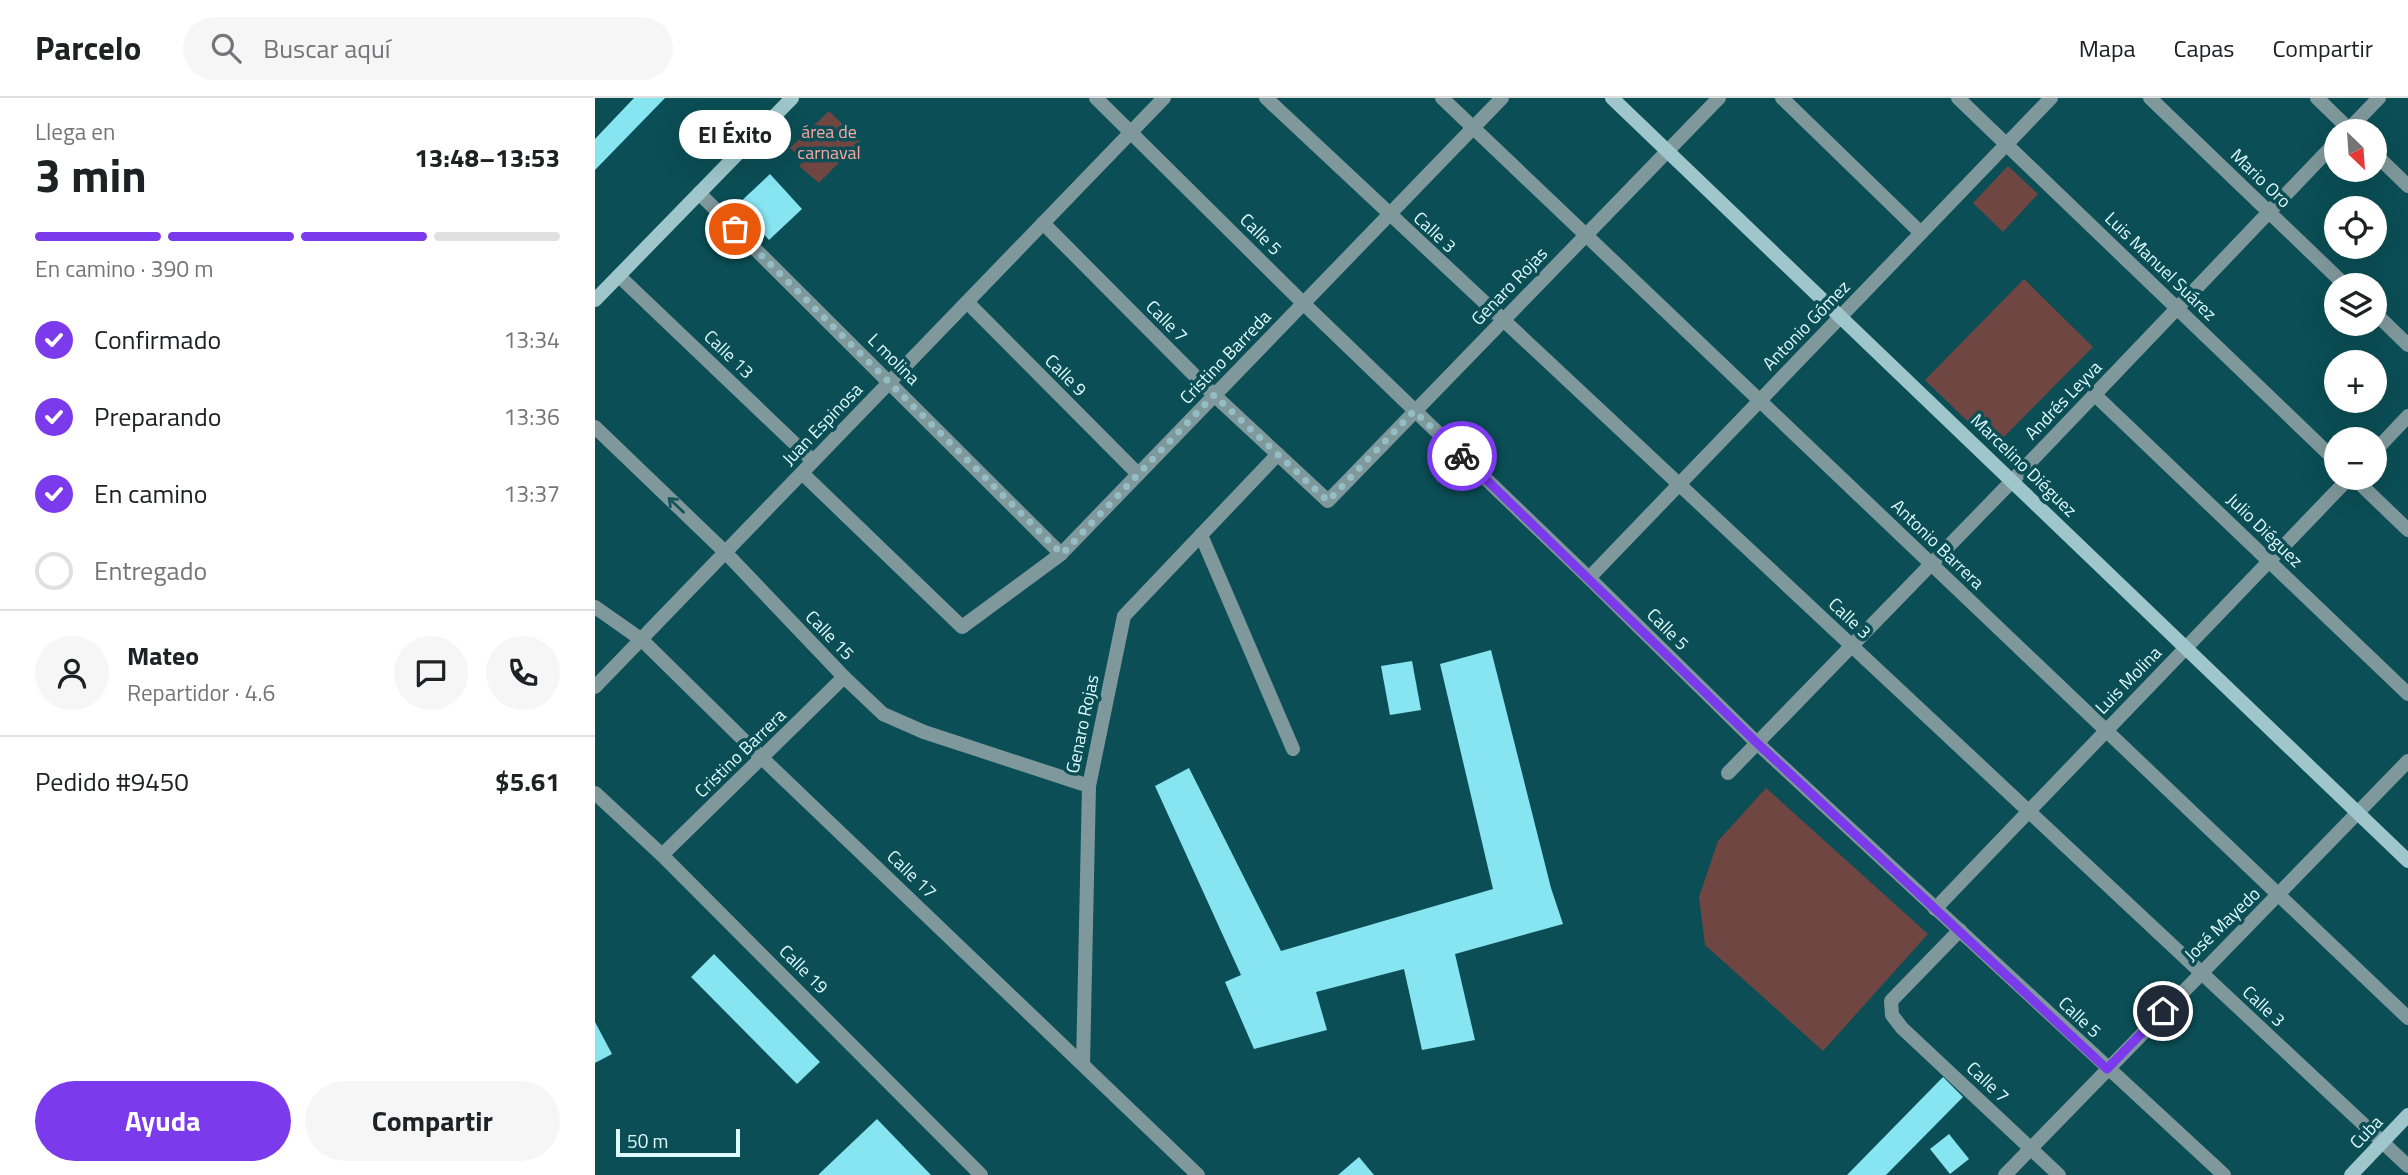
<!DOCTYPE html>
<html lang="es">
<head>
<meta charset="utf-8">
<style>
  body { margin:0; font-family:"Titillium Web",sans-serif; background:#f6f6f6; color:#202124; height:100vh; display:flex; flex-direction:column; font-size:26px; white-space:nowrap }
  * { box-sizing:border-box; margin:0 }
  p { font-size:23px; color:#757577 }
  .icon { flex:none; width:38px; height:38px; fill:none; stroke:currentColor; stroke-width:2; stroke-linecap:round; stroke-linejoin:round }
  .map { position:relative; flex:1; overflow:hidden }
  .side { display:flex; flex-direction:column; background:#fff; width:595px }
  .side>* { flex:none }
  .needle { width:46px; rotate:155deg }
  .tools { position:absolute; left:1729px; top:21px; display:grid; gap:14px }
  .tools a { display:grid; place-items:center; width:63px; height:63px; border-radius:50%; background:#fff; box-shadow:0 7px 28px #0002; font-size:35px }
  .scale { position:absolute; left:21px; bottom:18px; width:124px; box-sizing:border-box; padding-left:7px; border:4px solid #ddfbff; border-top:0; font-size:19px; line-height:24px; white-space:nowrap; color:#ddfbff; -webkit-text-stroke:5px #0b4e55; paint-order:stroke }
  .pin { position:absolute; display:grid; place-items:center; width:60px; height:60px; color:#fff; margin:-30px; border:4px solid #fff; border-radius:50%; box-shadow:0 2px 7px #0007 }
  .courier { position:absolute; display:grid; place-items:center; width:70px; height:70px; margin:-35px; border:5px solid #7c3aed; border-radius:50%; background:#fff; color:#222; box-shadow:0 2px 9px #0007 }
  .bubble { position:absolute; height:49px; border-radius:24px; background:#fff; box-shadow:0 7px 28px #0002; font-size:23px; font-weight:700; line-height:49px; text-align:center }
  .overview em { font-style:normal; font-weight:700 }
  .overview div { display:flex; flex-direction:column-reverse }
  .overview { display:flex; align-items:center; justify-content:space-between; height:119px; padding:0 35px }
  h1 { font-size:46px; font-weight:700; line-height:52px }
  .bar { display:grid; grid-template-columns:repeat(4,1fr); gap:10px 7px; align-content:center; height:84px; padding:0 35px }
  .bar i { height:9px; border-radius:5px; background:#e0e0e0 }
  .bar .current { background:#7c3aed }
  .bar p { grid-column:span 4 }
  .line { display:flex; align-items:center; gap:18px; padding:0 35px; border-top:2px solid #e0e0e0 }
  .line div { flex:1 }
  .round { display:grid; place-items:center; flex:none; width:74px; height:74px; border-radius:37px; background:#f6f6f6 }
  ol { padding:0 35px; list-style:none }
  li { display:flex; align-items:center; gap:21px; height:77px }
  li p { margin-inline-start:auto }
  li .icon { padding:7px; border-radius:50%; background:#7c3aed; color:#fff; stroke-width:4 }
  li:last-child { color:#757577 }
  li i { width:38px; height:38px; border:4px solid #e0e0e0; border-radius:50% }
  .action { display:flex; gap:14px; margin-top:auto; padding:14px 35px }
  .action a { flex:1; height:80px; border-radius:42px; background:#7c3aed; color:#fff; font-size:28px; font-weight:700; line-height:80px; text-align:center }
  .action a+a { background:#f6f6f6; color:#202124 }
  header { display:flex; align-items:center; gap:42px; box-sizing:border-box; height:98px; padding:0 35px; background:#fff; border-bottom:2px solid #e0e0e0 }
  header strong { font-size:33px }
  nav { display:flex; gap:38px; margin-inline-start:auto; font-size:24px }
  .search { width:490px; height:63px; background:#f6f6f6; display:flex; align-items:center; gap:18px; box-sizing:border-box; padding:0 24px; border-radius:38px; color:#757577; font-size:26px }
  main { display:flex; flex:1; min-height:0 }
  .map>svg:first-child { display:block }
  .green { fill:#6f4642 }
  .building { fill:#87e5f1 }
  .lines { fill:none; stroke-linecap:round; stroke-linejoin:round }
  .street { stroke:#7f989b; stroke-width:14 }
  .secondary { stroke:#9ec6cb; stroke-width:14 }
  .oneway { stroke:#17555c }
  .done { stroke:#94bec4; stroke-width:7; stroke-dasharray:0 12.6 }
  .route { stroke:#7c3aed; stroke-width:9 }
  .labels { text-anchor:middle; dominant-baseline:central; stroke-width:7; stroke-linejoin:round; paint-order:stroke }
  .park-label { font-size:18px; fill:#f9a9a0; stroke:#0b4e55 }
  .street-label { font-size:18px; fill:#ddfbff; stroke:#0b4e55 }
</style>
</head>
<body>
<header>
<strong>Parcelo</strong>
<div class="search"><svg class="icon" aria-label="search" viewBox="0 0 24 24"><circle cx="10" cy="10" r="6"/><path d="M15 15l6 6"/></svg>Buscar aquí</div>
<nav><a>Mapa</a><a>Capas</a><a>Compartir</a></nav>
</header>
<main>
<section class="side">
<div class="overview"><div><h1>3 min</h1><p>Llega en</p></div><em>13:48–13:53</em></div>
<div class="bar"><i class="current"></i><i class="current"></i><i class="current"></i><i></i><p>En camino · 390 m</p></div>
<ol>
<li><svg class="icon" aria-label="check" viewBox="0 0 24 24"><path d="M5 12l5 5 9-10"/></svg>Confirmado<p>13:34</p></li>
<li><svg class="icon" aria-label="check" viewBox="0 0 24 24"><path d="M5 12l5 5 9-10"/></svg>Preparando<p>13:36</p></li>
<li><svg class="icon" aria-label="check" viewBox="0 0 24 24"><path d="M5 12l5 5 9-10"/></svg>En camino<p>13:37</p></li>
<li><i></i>Entregado</li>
</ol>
<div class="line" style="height:126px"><a class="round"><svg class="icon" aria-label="person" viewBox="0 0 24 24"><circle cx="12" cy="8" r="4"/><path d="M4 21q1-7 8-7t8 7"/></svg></a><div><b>Mateo</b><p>Repartidor · 4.6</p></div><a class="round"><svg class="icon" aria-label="chat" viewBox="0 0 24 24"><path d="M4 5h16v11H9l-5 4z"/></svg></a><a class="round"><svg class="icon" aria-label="phone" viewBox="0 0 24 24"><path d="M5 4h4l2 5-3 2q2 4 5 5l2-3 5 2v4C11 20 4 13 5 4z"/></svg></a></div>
<div class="line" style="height:91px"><div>Pedido #9450</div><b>$5.61</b></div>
<div class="action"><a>Ayuda</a><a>Compartir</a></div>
</section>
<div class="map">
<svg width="1813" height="1077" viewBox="0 0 1813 1077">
  <rect width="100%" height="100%" fill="#0b4e55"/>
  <g class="green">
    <path d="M234 13 265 43 224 85 204 68 209 63 195 50Z"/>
    <path d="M1413 68 1443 96 1408 134 1378 105Z"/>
    <path d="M1429 181 1498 249 1399 349 1330 282Z"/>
    <path d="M1171 690 1333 836 1228 953 1110 847 1104 799 1123 743Z"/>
  </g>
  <g class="building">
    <path d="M39 0H70L0 72V41Z"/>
    <path d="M175 76 207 111 174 142 142 107Z"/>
    <path d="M896 552 956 790 968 826 860 856 880 942 827 952 809 871 721 894 732 932 659 951 630 884 646 877 560 688 594 670 686 853 898 791 845 566Z"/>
    <path d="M817 563 826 612 795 617 786 568Z"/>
    <path d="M119 856 225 964 202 986 96 879Z"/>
    <path d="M0 924 17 956 0 965Z"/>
    <path d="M1348 979 1368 999 1291 1077H1252Z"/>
    <path d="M282 1021 336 1077H223Z"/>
    <path d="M1354 1036 1374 1061 1355 1076 1335 1051Z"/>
    <path d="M764 1059 779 1077H743Z"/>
  </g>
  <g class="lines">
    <g class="street">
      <path d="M501 0 708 205 994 480 1162 645 1629 1077"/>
      <path d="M671 0 1813 1068"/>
      <path d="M847 0 1813 920"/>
      <path d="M1187 0 1326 135"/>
      <path d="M1363 0 1741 363"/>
      <path d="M1555 0 1750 187"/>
      <path d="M1722 0 1756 33"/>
      <path d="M1752 33 1784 0"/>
      <path d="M1780 56 1813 88"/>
      <path d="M104 95 466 456"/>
      <path d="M448 125 619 297 733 403 1124 0"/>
      <path d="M24 178 218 363"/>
      <path d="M372 204 543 376"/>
      <path d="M1780 215 1813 247"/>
      <path d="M1499 296 1813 596"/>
      <path d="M0 329 130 454 249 579 288 616 329 634 494 688"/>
      <path d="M1780 353 1813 318"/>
      <path d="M207 375 367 529 466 456 907 0"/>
      <path d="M1759 380 1813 432"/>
      <path d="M606 437 698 651"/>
      <path d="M994 480 1456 0"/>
      <path d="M0 509 47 542 167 660 603 1077"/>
      <path d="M0 589 569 0"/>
      <path d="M1133 675 1417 383 1741 44"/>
      <path d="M0 695 67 757 386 1077"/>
      <path d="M67 757 249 579"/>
      <path d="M1340 811 1754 380"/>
      <path d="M1365 832 1296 903 1297 917 1307 930 1464 1077"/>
      <path d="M488 966 494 688 529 518 683 356"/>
      <path d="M1410 1077 1813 663"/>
    </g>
    <g class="secondary">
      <path d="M1017 0 1813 763"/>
      <path d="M0 202 197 0"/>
      <path d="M1756 1077 1813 1017"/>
    </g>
  </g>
  <defs><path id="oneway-shaft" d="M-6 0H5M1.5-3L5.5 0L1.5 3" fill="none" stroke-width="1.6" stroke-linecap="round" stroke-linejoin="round" transform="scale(1.75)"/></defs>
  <use class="oneway" href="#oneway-shaft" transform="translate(81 407) rotate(-136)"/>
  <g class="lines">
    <path class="done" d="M140 131 467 456 619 297 733 403 819 313 867 358"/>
    <path class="route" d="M867 358 1162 645 1512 971 1568 913"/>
  </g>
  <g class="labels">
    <g class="park-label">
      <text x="234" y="33">área de<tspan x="234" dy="21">carnaval</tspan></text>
    </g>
    <g class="street-label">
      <text transform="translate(1666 80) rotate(44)">Mario Oro</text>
      <text transform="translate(840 134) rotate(43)">Calle 3</text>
      <text transform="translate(666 136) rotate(45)">Calle 5</text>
      <text transform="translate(1566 168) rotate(44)">Luis Manuel Suárez</text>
      <text transform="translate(914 188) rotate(-46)">Genaro Rojas</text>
      <text transform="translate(572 223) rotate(45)">Calle 7</text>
      <text transform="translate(1211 227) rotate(-46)">Antonio Gómez</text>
      <text transform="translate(134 256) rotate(44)">Calle 13</text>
      <text transform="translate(630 259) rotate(-46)">Cristino Barreda</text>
      <text transform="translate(299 261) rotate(45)">L molina</text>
      <text transform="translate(471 277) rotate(45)">Calle 9</text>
      <text transform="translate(1468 302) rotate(-46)">Andrés Leyva</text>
      <text transform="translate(227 326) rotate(-46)">Juan Espinosa</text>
      <text transform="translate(1429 367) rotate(44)">Marcelino Diéguez</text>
      <text transform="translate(1670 432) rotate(44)">Julio Diéguez</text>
      <text transform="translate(1343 446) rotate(44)">Antonio Barrera</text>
      <text transform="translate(1255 520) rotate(43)">Calle 3</text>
      <text transform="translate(1073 531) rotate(45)">Calle 5</text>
      <text transform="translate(235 537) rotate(46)">Calle 15</text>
      <text transform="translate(1533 582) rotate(-46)">Luis Molina</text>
      <text transform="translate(487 626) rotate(-78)">Genaro Rojas</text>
      <text transform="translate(145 655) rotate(-44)">Cristino Barrera</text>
      <text transform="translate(317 776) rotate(44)">Calle 17</text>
      <text transform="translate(1627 826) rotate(-44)">José Mayedo</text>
      <text transform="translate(209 871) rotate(45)">Calle 19</text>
      <text transform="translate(1669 908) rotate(43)">Calle 3</text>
      <text transform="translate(1485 919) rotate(43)">Calle 5</text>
      <text transform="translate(1393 984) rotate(43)">Calle 7</text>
      <text transform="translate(1771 1034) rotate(-46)">Cuba</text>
    </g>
  </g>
</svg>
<div class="tools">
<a><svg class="needle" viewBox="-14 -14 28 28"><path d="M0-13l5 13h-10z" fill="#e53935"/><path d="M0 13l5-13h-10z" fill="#757577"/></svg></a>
<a><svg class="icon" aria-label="locate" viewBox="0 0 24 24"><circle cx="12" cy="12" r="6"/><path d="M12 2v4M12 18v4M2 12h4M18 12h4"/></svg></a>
<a><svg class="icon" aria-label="layers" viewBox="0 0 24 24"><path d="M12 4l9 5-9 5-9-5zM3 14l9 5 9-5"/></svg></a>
<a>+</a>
<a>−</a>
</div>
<div class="scale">50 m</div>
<div class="pin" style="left:140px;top:131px;background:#ea580c"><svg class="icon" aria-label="bag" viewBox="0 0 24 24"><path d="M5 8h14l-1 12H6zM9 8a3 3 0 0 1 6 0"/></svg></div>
<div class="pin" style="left:1568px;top:913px;background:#1f2937"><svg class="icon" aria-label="home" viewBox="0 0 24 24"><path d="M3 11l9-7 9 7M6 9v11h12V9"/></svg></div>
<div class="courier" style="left:867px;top:358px"><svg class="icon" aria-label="bike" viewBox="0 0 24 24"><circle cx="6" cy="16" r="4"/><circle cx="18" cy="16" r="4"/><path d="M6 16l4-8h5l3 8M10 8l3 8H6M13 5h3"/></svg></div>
<div class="bubble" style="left:84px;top:12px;width:112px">El Éxito</div>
</div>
</main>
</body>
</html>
